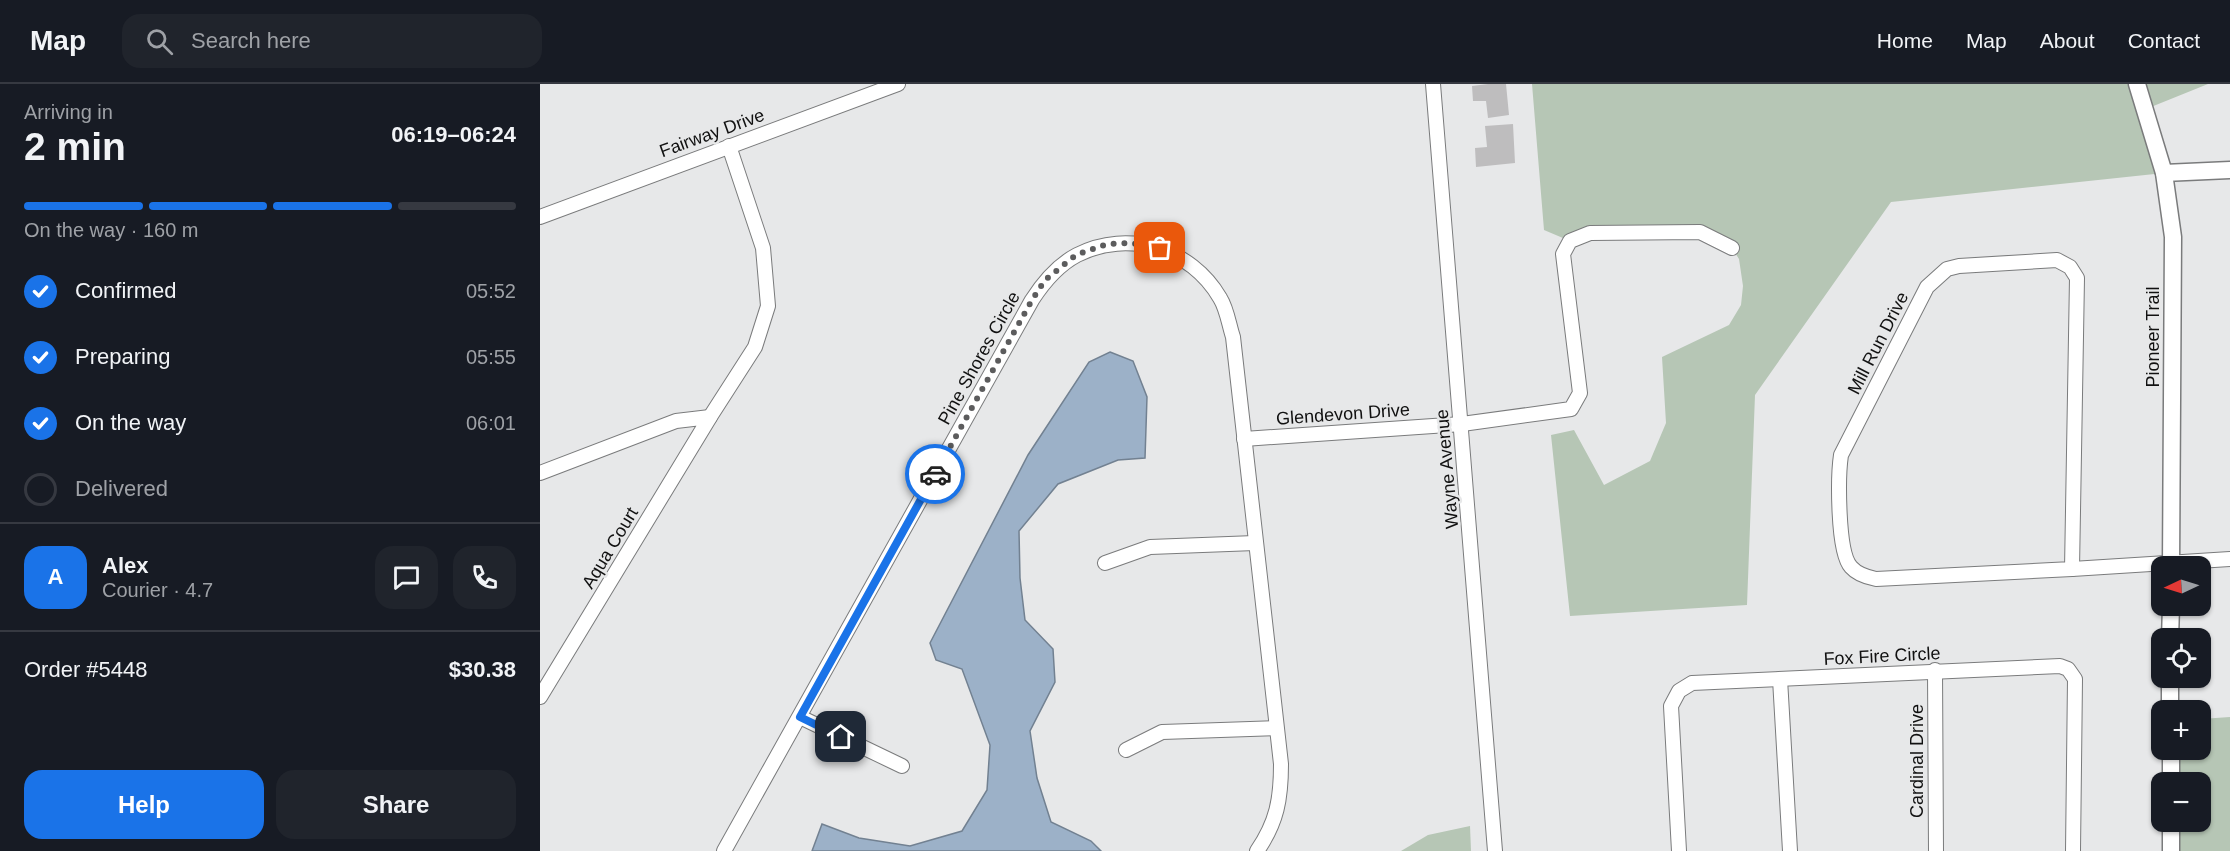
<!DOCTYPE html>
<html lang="en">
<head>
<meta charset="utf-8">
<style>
  body { margin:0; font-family:Arial,sans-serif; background:#20242c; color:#f1f3f6; height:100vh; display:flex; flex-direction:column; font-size:22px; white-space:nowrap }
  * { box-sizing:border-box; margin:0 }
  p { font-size:20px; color:#9ea1a6 }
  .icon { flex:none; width:33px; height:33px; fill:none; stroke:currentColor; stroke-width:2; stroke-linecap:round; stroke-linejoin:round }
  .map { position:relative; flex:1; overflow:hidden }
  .details { display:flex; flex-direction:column; background:#171b24; width:540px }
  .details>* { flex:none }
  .needle { width:39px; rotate:266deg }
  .buttons { position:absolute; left:1611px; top:472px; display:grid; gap:12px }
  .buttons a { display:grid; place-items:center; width:60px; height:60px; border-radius:12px; background:#171b24; box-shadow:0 2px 4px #0004; font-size:30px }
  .pin { position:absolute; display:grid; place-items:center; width:51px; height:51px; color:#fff; margin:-26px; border-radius:12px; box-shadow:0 3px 9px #0006 }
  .courier { position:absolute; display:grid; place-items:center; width:60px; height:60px; margin:-30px; border:4px solid #1a73e8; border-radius:50%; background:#fff; color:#222; box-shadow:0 2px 8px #0007 }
  .overview em { font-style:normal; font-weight:800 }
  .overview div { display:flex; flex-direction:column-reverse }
  .overview { display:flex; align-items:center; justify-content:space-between; height:102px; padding:0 24px }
  h1 { font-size:39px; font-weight:800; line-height:45px }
  .bar { display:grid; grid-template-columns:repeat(4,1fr); gap:9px 6px; align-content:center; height:72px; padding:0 24px }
  .bar i { height:8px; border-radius:4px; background:#363941 }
  .bar .on { background:#1a73e8 }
  .bar p { grid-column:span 4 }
  .line { display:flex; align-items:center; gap:15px; padding:0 24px; border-top:2px solid #363941 }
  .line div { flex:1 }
  .round { display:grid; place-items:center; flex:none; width:63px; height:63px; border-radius:18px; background:#20242c }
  ol { padding:0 24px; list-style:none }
  li { display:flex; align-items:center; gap:18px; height:66px }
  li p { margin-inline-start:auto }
  li .icon { padding:6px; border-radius:50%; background:#1a73e8; color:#fff; stroke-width:4 }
  li:last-child { color:#9ea1a6 }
  li i { width:33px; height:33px; border:3px solid #363941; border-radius:50% }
  .action { display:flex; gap:12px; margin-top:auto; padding:12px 24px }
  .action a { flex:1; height:69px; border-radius:18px; background:#1a73e8; color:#fff; font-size:24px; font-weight:800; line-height:69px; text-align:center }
  .action a+a { background:#20242c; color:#f1f3f6 }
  header { display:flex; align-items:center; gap:36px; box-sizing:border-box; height:84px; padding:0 30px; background:#171b24; border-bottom:2px solid #363941 }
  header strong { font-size:28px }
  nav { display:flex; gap:33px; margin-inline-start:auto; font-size:21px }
  .search { width:420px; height:54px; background:#20242c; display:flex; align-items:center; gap:15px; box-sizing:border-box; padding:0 21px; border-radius:18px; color:#9ea1a6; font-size:22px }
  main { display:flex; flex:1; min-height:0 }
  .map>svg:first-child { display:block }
  .green { fill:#b6c6b5 }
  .water { fill:#9cb1c8; stroke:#728191; stroke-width:1.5 }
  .building { fill:#bebdbe }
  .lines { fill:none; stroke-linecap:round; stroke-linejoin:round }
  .minor-casing { stroke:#7a7b7c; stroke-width:16 }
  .tertiary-casing { stroke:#7a7b7c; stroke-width:19 }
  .minor { stroke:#fff; stroke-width:14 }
  .tertiary { stroke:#fff; stroke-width:16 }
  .done { stroke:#5c5c5d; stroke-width:6; stroke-dasharray:0 10.8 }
  .route { stroke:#1a73e8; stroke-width:8 }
  .labels { text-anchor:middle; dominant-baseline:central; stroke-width:5; stroke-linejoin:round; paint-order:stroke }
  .street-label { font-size:18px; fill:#111; stroke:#e7e8e9 }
</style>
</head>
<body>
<header>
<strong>Map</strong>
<div class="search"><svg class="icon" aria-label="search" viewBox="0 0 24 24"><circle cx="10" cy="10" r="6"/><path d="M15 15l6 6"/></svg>Search here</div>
<nav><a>Home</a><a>Map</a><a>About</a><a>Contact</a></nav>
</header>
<main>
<section class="details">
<div class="overview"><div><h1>2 min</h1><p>Arriving in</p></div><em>06:19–06:24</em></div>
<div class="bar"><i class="on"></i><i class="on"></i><i class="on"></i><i></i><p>On the way · 160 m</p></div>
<ol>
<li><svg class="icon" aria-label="check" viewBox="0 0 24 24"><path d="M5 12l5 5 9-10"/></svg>Confirmed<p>05:52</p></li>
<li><svg class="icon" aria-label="check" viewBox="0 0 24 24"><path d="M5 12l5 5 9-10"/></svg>Preparing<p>05:55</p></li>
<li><svg class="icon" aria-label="check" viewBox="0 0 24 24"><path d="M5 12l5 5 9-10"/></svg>On the way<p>06:01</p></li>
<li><i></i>Delivered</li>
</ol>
<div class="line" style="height:108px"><b class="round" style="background:#1a73e8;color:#fff">A</b><div><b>Alex</b><p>Courier · 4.7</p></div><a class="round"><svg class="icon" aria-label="chat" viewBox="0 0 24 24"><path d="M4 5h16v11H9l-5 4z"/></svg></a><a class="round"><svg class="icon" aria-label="phone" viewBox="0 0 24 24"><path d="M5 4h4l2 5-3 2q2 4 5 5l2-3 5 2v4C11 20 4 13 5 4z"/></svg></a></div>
<div class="line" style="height:78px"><div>Order #5448</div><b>$30.38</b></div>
<div class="action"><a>Help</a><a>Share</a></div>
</section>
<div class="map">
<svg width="1690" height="767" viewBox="0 0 1690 767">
  <rect width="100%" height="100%" fill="#e7e8e9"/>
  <g class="green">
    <path d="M992 0H1668L1606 25 1624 89 1351 118 1215 311 1207 521 1030 532 1011 351 1034 346 1064 401 1110 377 1126 339 1122 273 1189 241 1201 221 1203 202 1199 175 1192 164 1160 148 1030 157 1004 146Z"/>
    <path d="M1690 633V767H1638V738H1660V699H1638V666H1660L1661 635Z"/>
    <path d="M930 742 931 767H861L888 751Z"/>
  </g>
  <path class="water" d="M570 268 593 277 607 313 605 374 578 376 518 400 479 447 480 494 485 536 513 565 515 598 490 647 497 694 511 738 551 757 561 767H272L282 740 319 754 370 762 422 747 447 706 450 661 422 585 396 576 390 559 488 371 549 278Z"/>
  <g class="building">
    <path d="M948 0H966L969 31 948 34 946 17H933L932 2Z"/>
    <path d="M973 40 975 79 936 83 935 64 947 63 945 42Z"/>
  </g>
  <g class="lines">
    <defs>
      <g id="minor">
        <path d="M893 0 955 767"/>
        <path d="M0 133 358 0"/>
        <path d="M1517 176 1530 183 1537 194 1532 485 1336 495C1326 493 1317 490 1311 483 1297 468 1298 391 1301 371L1387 203 1407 185 1419 182Z"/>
        <path d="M170 333 215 263 228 222 223 164 189 62"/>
        <path d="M704 355 922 340 1031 325 1040 309 1023 170 1030 157 1050 149 1160 148 1192 164"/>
        <path d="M0 389 136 337 170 333 0 613"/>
        <path d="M565 479 610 463 715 459"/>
        <path d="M1532 485 1690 475"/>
        <path d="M1395 586 1396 767"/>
        <path d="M1240 595 1250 767"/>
        <path d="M260 633 362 682"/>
        <path d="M586 666 622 648 736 644"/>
        <path d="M184 767 492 216C503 199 518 181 537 171 588 145 651 164 680 214 687 225 689 241 693 253L741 680C741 715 737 738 717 767"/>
        <path d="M1139 767 1131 622 1139 607 1152 599 1520 582 1528 585 1535 595 1533 767"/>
      </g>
      <g id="tertiary">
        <path d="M1597 0 1624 89 1633 153 1631 483"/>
        <path d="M1624 89 1690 86"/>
        <path d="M1630 555 1631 522"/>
        <path d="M1630 594V627"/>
        <path d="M1631 666V699"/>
        <path d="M1631 738V767"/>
      </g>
    </defs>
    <use href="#minor" class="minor-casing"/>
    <use href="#tertiary" class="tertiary-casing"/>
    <use href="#minor" class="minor"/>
    <use href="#tertiary" class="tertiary"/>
  </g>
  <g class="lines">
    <path class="done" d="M395 390 492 216 505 196 536 171 567 160 591 159 620 164"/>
    <path class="route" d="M301 653 260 633 395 390"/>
  </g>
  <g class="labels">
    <g class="street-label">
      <text transform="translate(172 49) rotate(-20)">Fairway Drive</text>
      <text transform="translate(1613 253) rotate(-90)">Pioneer Trail</text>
      <text transform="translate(1338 259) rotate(-63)">Mill Run Drive</text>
      <text transform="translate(439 274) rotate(-61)">Pine Shores Circle</text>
      <text transform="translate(803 330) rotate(-4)">Glendevon Drive</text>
      <text transform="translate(907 385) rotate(-95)">Wayne Avenue</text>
      <text transform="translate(70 464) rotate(-59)">Aqua Court</text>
      <text transform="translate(1342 572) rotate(-3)">Fox Fire Circle</text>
      <text transform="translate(1377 677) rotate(-90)">Cardinal Drive</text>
    </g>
  </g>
</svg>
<div class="buttons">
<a><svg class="needle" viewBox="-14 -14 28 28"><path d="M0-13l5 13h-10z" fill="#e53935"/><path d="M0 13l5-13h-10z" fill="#9ea1a6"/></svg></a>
<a><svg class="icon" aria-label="locate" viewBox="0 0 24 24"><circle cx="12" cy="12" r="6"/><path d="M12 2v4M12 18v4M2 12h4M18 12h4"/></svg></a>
<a>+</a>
<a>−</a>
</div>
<div class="pin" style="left:620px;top:164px;background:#ea580c"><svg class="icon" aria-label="bag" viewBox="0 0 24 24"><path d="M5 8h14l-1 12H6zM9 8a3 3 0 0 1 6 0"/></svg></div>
<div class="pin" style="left:301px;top:653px;background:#1f2937"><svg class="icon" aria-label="home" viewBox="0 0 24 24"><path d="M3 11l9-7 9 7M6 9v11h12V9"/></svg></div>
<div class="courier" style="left:395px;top:390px"><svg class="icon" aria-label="car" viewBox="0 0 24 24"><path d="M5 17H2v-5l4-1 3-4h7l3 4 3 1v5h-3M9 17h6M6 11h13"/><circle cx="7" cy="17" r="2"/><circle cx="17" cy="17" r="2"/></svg></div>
</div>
</main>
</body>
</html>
